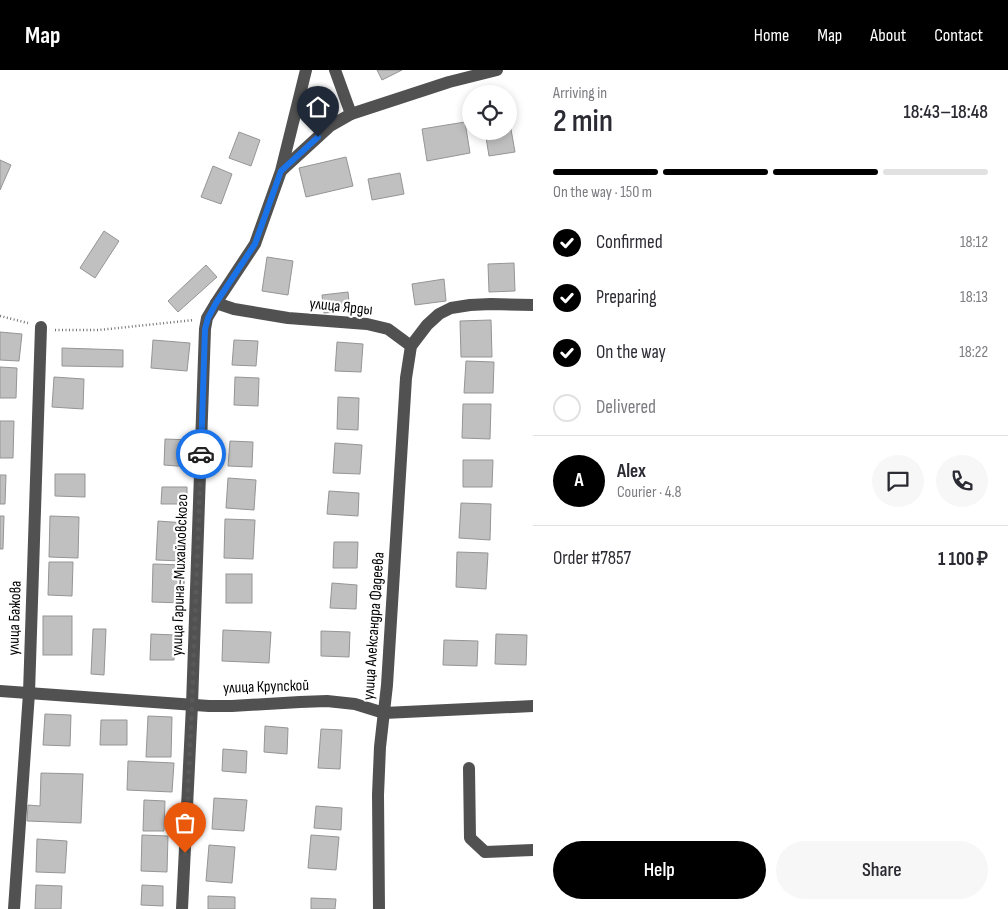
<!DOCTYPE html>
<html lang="en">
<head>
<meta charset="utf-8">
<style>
  body { margin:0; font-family:"Sofia Sans Condensed",sans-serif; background:#f7f7f7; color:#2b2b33; height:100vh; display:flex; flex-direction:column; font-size:19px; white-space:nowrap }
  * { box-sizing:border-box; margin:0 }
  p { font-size:16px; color:#7c7c81 }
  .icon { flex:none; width:28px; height:28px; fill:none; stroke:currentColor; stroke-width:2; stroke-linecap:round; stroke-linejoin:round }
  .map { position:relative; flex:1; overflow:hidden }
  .sheet { display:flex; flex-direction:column; background:#fff; width:475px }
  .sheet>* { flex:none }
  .buttons { position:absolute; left:462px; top:15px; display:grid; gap:10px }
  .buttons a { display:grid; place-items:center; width:55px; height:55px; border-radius:50%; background:#fff; box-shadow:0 2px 8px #0003; font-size:25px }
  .pin { position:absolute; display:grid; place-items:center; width:42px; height:42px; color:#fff; margin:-51px -21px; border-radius:50% 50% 50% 0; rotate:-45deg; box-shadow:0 0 5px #0007 }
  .pin .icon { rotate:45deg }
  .courier { position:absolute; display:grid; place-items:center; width:50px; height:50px; margin:-25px; border:4px solid #1a73e8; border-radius:50%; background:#fff; color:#222; box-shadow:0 1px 6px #0007 }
  .headline em { font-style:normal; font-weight:600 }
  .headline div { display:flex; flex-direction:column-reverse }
  .headline { display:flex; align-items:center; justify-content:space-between; height:85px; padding:0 20px }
  h1 { font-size:32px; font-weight:600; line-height:38px }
  .bar { display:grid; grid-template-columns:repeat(4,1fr); gap:8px 5px; align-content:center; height:60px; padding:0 20px }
  .bar i { height:6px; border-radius:4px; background:#e1e1e2 }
  .bar .selected { background:#000 }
  .bar p { grid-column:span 4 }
  .line { display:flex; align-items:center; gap:12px; padding:0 20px; border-top:1px solid #e1e1e2 }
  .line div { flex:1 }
  .round { display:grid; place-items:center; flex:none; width:52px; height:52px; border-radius:26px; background:#f7f7f7 }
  ol { padding:0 20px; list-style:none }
  li { display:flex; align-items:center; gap:15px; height:55px }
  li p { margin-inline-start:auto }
  li .icon { padding:5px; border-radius:50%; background:#000; color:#fff; stroke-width:4 }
  li:last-child { color:#7c7c81 }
  li i { width:28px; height:28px; border:2px solid #e1e1e2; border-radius:50% }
  .action { display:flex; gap:10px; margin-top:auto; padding:10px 20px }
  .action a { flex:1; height:58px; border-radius:30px; background:#000; color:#fff; font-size:20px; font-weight:600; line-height:58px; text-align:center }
  .action a+a { background:#f7f7f7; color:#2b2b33 }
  header { display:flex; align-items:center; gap:30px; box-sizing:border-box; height:70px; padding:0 25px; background:#000; color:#fff }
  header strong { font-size:24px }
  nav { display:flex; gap:28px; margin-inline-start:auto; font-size:18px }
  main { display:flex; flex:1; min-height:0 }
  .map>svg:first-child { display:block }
  .building { fill:#c0c0c0; stroke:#959595 }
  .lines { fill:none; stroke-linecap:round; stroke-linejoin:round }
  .path { stroke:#737373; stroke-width:2.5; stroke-dasharray:1 2.5; stroke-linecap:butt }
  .minor { stroke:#515151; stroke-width:12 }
  .done { stroke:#595959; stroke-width:5; stroke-dasharray:0 9 }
  .route { stroke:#1a73e8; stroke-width:6 }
  .labels { text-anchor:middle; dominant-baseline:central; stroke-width:4.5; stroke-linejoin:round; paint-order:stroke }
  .street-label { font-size:16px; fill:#000; stroke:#fff }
</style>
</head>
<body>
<header>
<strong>Map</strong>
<nav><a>Home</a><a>Map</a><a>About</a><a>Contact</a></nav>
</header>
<main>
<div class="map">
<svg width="533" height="839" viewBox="0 0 533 839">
  <rect width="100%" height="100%" fill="#fff"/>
  <g class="building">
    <path d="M377 0H402L382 10Z"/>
    <path d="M509 48 515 82 489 86 485 61H509Z"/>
    <path d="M465 52 470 83 427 91 422 59Z"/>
    <path d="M239 62 260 70 251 96 229 88Z"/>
    <path d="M346 87 353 116 306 127 299 98Z"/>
    <path d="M0 90 11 95 0 120Z"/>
    <path d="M213 96 232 104 221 134 201 127Z"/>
    <path d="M400 103 404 124 372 130 368 109Z"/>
    <path d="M104 161 119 171 95 208 80 198Z"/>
    <path d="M267 187 293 191 288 225 262 221Z"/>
    <path d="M514 193 515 221 489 222 488 194Z"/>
    <path d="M206 195 217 207 178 242 168 231Z"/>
    <path d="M444 209 446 231 415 235 412 214Z"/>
    <path d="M348 222 350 241 324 243 322 225Z"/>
    <path d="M491 250 492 287H461L460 251Z"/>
    <path d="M0 262 22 264 19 291 0 290Z"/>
    <path d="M153 270 190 273 187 301 151 298Z"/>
    <path d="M234 270 258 271 256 296 232 295Z"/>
    <path d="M337 272 363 274 361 302 335 301Z"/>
    <path d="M62 278 123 280V297L62 296Z"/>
    <path d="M466 291 494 292 493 323H464Z"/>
    <path d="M0 297 17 298 16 328H0Z"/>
    <path d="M54 307 84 309 83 339 52 337Z"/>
    <path d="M235 307 259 308 258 336 234 335Z"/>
    <path d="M338 327 359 328 358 360 337 359Z"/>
    <path d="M463 334H491L490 369 462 368Z"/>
    <path d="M0 351H14L13 388H0Z"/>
    <path d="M165 369 191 370 190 397 164 395Z"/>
    <path d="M230 371 253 372 252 397 228 396Z"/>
    <path d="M335 373 362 375 360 404 333 403Z"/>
    <path d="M463 390H493L492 417H463Z"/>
    <path d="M55 404H85V427L55 426Z"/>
    <path d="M0 405H6L5 434H0Z"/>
    <path d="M228 408 256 410 254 440 226 438Z"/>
    <path d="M162 417H187V434H161Z"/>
    <path d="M329 421 359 423 358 446 327 444Z"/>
    <path d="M461 433 491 434 490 470 459 468Z"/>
    <path d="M0 446H4L3 479H0Z"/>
    <path d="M50 446 79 447 78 488 49 487Z"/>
    <path d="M225 449 255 450 253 489 224 488Z"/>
    <path d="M158 451 185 453 183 491 156 490Z"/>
    <path d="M334 472H358L357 498H333Z"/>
    <path d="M457 482 488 483 486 519 456 517Z"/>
    <path d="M49 492H73L72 526 48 525Z"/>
    <path d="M153 494 185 495 183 533 152 532Z"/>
    <rect x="226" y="504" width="26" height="29"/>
    <path d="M332 513 357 515 356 539 330 538Z"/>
    <rect x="43" y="546" width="29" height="39"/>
    <path d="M93 559H106L104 605 91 604Z"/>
    <path d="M223 560 271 562 269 593 222 591Z"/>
    <path d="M321 561 350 562 349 587 321 586Z"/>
    <path d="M151 564 175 565 174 590H150Z"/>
    <path d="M496 564 527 565 526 595 495 594Z"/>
    <path d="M444 570 478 571 477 596 443 595Z"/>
    <path d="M45 644 71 645 70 676 43 675Z"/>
    <path d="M148 646 172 647 171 687H146Z"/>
    <path d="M101 650H127V675H100Z"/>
    <path d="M265 656 288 658 287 684 264 682Z"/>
    <path d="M321 659 342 660 340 699 318 698Z"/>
    <path d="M223 679 247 681 246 703 222 701Z"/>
    <path d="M128 691 174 693 172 722 127 720Z"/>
    <path d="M41 703 83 704 81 753 27 751 28 735 40 736Z"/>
    <path d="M214 728 247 730 244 761 212 759Z"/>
    <path d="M144 730 165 731 164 761H143Z"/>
    <path d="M316 736 342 738 341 760 314 758Z"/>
    <path d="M142 765 168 766 167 802 141 801Z"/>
    <path d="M311 765 339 767 336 800 308 798Z"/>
    <path d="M37 769 67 771 65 803 36 802Z"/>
    <path d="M209 775 235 777 232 813 206 811Z"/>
    <path d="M36 815 62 816 61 839H35Z"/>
    <path d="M142 815 163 816V836L141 835Z"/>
    <path d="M208 826 235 827V839H208Z"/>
    <path d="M311 828 336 829 335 839H311Z"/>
  </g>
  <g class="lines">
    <g class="path">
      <path d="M0 246 28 253"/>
      <path d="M55 260H99L194 250"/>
    </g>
    <g class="minor">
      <path d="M335 0 351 44"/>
      <path d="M282 100 330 56 351 44 449 12 497 0"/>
      <path d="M216 233 234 239 288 248 367 254 388 259 411 276"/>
      <path d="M0 621 209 636H232L300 632 327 631 355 634 384 643 533 636"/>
      <path d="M469 698 470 768 485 782 533 780"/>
      <path d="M14 839 29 623 41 257"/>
      <path d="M182 839 192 635 205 259 207 248 216 233 255 174 281 101 306 0"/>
      <path d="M379 839 378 725 380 677 387 615 406 308 411 276 427 255 439 244 451 238 470 235 491 234 533 235"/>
    </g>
  </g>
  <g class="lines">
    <path class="done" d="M185 783 192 634 201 384"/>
    <path class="route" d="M201 384 205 259 208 248 216 233 255 174 281 101 318 67"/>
  </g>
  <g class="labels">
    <g class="street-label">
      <text transform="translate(341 237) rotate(6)">улица Ярды</text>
      <text transform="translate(180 505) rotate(-88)">улица Гарина-Михайловского</text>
      <text transform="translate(15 548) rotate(-88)">улица Бажова</text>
      <text transform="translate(374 556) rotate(-86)">улица Александра Фадеева</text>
      <text transform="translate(266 617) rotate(-2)">улица Крупской</text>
    </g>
  </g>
</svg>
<div class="buttons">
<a><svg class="icon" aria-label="locate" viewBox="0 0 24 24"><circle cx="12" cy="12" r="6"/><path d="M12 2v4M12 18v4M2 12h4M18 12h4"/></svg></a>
</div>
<div class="pin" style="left:185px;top:783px;background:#ea580c"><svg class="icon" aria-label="bag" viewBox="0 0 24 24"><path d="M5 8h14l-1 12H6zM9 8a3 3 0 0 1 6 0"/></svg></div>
<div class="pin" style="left:318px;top:67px;background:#1f2937"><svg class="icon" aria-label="home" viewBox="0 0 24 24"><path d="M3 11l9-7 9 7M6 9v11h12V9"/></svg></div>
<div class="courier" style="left:201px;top:384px"><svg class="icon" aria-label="car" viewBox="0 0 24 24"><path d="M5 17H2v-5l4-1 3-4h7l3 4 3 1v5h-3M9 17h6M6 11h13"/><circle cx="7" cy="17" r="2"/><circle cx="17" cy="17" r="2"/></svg></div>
</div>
<section class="sheet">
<div class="headline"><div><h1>2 min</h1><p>Arriving in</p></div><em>18:43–18:48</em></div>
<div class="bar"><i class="selected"></i><i class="selected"></i><i class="selected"></i><i></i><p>On the way · 150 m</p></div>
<ol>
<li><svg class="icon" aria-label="check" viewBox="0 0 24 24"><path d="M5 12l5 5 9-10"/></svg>Confirmed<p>18:12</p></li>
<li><svg class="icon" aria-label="check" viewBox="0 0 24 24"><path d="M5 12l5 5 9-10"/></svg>Preparing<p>18:13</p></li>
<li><svg class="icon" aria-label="check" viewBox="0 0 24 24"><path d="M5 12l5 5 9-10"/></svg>On the way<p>18:22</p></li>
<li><i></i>Delivered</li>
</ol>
<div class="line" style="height:90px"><b class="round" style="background:#000;color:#fff">A</b><div><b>Alex</b><p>Courier · 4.8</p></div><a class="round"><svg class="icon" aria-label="chat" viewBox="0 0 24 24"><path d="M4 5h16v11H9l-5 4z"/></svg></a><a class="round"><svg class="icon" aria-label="phone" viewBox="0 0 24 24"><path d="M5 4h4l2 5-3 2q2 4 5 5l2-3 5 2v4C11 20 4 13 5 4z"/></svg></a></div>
<div class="line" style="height:65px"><div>Order #7857</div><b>1 100 ₽</b></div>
<div class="action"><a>Help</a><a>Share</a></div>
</section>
</main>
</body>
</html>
